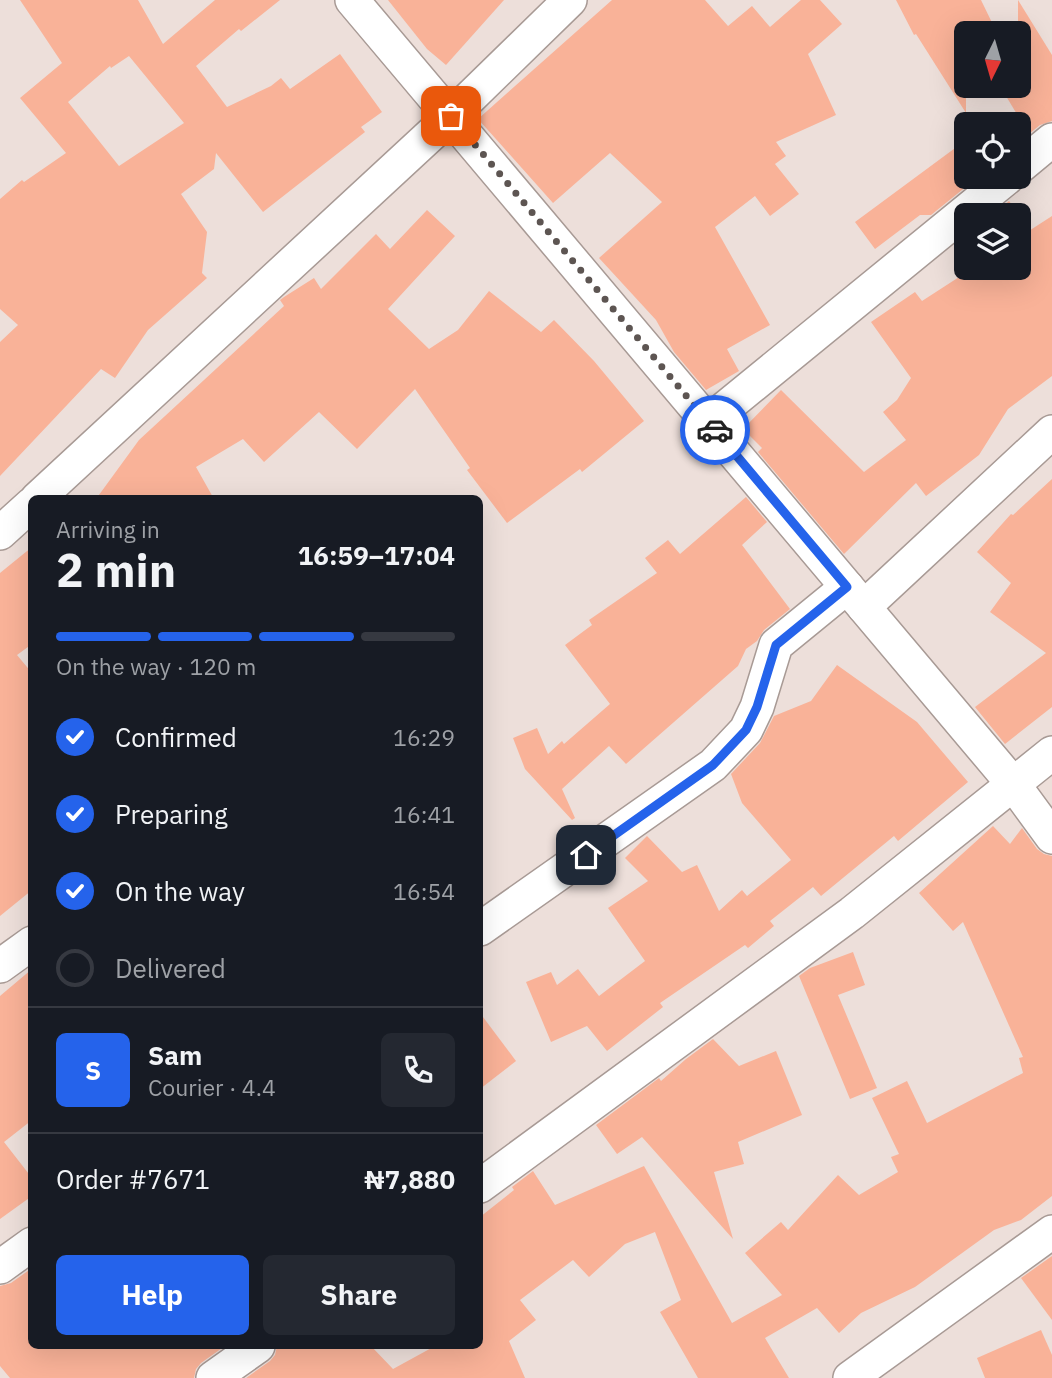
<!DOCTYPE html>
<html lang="en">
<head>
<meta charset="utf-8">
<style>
  body { margin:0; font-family:"IBM Plex Sans",sans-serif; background:#242831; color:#f1f3f6; height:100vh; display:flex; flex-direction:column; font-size:26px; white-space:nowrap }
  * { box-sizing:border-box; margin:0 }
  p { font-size:23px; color:#9ea1a6 }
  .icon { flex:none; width:38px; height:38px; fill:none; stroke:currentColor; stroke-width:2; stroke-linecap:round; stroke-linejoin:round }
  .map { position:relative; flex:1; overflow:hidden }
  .side { position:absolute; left:28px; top:495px; width:455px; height:854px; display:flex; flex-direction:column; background:#171b24; border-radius:10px; box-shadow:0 7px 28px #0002 }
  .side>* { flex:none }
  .needle { width:46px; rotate:185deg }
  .tools { position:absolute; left:954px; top:21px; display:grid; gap:14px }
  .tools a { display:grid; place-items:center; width:77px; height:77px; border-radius:10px; background:#171b24; box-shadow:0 7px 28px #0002; font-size:35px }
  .pin { position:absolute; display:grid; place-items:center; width:60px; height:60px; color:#fff; margin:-30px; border-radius:14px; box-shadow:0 4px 10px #0006 }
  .courier { position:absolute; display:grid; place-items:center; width:70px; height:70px; margin:-35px; border:5px solid #2563eb; border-radius:50%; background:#fff; color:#222; box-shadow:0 2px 9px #0007 }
  .summary em { font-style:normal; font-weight:700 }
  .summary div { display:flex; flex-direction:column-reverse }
  .summary { display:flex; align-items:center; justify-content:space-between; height:119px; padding:0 28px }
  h1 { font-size:46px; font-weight:700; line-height:52px }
  .bar { display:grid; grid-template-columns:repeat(4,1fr); gap:10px 7px; align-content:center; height:84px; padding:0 28px }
  .bar i { height:9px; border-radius:5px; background:#363941 }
  .bar .current { background:#2563eb }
  .bar p { grid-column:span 4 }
  .line { display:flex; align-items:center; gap:18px; padding:0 28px; border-top:2px solid #363941 }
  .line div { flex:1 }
  .round { display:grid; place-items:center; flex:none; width:74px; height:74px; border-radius:10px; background:#242831 }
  ol { padding:0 28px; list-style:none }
  li { display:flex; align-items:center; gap:21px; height:77px }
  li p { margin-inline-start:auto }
  li .icon { padding:7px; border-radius:50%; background:#2563eb; color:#fff; stroke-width:4 }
  li:last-child { color:#9ea1a6 }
  li i { width:38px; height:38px; border:4px solid #363941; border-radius:50% }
  .primary-button { display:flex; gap:14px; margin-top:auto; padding:14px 28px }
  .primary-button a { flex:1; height:80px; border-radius:10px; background:#2563eb; color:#fff; font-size:28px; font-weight:700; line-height:80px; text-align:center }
  .primary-button a+a { background:#242831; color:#f1f3f6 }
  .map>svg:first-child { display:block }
  .building { fill:#f9b298; fill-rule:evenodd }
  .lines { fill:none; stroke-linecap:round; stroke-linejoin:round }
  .street-casing { stroke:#a89a95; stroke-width:36 }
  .street { stroke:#fff; stroke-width:33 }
  .done { stroke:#5d5552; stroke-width:7; stroke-dasharray:0 12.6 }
  .route { stroke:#2563eb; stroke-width:9 }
</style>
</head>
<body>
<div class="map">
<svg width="1052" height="1378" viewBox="0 0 1052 1378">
  <rect width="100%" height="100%" fill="#eddfda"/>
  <g class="building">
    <path d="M20 0H138L163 44 215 0H280L241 31 239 29 196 66 227 107 271 86 281 78 290 89 340 54 382 112 361 127 365 132 263 212 216 153 214 169 181 194 207 232 202 273 207 278 148 330 115 378 101 369 0 476V342L18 325 0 309V199L22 180 24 182 66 153 20 98 62 63ZM129 56 184 123 119 166 68 102 110 66 111 68Z"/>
    <path d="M388 0H504L446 65 427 49Z"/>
    <path d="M612 0H705L728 26 752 6 770 27 801 0H820L842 24 808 54 836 115 776 142 786 156 775 164 799 194 770 216 755 196 715 227 770 325 727 349 739 371 706 390 674 352 656 320 599 258 662 202 610 153 553 203 478 119Z"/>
    <path d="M896 0H981L997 33H966V113L916 34 914 35Z"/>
    <path d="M1018 0 1052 55V121L1040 125 1018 143V116L1000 86H1018Z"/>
    <path d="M966 140V177H978L931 215H920L875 249 855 222Z"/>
    <path d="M1009 201 1020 215H992Z"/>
    <path d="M427 210 455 236 388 309 429 349 458 330 489 291 541 332 554 320 594 361 644 421 582 472 580 469 507 523 467 470 470 468 415 389 357 449 319 412 264 462 243 439 196 467 214 499H96L139 440 284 306 280 300 284 297 314 278 321 289 376 234 390 249Z"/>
    <path d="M1052 216V376L1008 409 979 455 926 496 916 483 844 554 758 452 762 448 743 429 781 390 864 472 906 440 883 412 897 400 911 378 871 322 915 292 922 301 973 268H1018V238Z"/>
    <path d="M1052 479V707L1005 744 975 707 1046 653 990 612 1011 583 977 552 1011 514 1013 515Z"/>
    <path d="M746 497 767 522 742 545 790 609 764 630 757 641 746 649 738 666 626 764 609 746 562 789 575 818 572 820 525 769 513 738 537 728 548 754 562 741 564 744 610 704 565 645 592 625 589 620 657 573 645 558 668 540 680 554Z"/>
    <path d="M32 547V644L17 655 32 673V890L0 916V573Z"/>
    <path d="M837 665 917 722 968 782 898 841 894 836 821 896 813 887 770 921 774 926 748 948 745 945 660 1003 663 1007 607 1051 587 1026 551 1042 526 982 551 972 557 985 578 969 599 996 645 961 608 908 648 881 625 858 647 836 682 872 697 865 719 911 742 890 747 896 791 860 742 803 731 774 760 743 774 716 811 701Z"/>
    <path d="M993 826 1010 844 1022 828 1037 849 1044 854 1052 856V1196L1021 1220 994 1230 915 1287 861 1313 839 1333 817 1308 765 1338 789 1378H698L660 1312 681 1300 655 1232 625 1244 589 1277 573 1260 520 1300 536 1320 509 1341 525 1378H246L270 1361 275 1355 277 1346H371L393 1369 435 1346H480V1217L514 1190 512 1187 533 1171 555 1205 644 1166 732 1323 782 1295 745 1253 781 1222 788 1230 838 1175 859 1195 898 1172 891 1157 899 1154 872 1098 907 1081 927 1123 1023 1073 1019 1058 1023 1057 963 922 953 931 919 893Z"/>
    <path d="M853 952 865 985 838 995 877 1088 850 1099 799 976 810 968Z"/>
    <path d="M32 969V1120L4 1142 32 1178V1196L0 1219V996Z"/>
    <path d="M480 1013 516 1061 480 1089Z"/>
    <path d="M713 1039 739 1066 776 1051 802 1115 738 1142 744 1164 714 1172 733 1239 642 1137 617 1154 596 1125 659 1078 661 1081 686 1059Z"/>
    <path d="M1052 1256V1320L1021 1278Z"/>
    <path d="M32 1268V1346H225L201 1363 196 1369 194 1378H10L0 1366V1286L11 1283Z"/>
    <path d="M1041 1330 1052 1355V1378H985L977 1358Z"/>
  </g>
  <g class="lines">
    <defs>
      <g id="street">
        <path d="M352 0 1014 785 1052 837"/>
        <path d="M1018 168 1052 140"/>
        <path d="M708 422 1008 177"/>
        <path d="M37 499 451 116 570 0"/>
        <path d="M0 533 32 504"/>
        <path d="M864 607 1052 432"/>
        <path d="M480 929 713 765 746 730 757 707 776 645 847 587"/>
        <path d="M0 966 32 943"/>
        <path d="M480 1186 852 913 1052 753"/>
        <path d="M0 1267 32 1244"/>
        <path d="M213 1378 258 1346"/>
        <path d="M850 1378 1052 1232"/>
      </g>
    </defs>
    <use href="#street" class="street-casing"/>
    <use href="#street" class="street"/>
  </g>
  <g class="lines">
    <path class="done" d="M451 116 715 430"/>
    <path class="route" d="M586 855 713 765 746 730 757 707 776 645 847 587 715 430"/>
  </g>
</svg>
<div class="tools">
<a><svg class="needle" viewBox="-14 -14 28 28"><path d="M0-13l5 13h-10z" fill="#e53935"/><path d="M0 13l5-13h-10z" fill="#9ea1a6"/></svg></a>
<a><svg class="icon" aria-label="locate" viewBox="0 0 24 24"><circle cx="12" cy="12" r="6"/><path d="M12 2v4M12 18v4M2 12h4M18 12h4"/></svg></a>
<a><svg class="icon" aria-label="layers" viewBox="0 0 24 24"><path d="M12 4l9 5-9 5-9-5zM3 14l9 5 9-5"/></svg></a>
</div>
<div class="pin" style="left:451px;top:116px;background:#ea580c"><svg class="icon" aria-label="bag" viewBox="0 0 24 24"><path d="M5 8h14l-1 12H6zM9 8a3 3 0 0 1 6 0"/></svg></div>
<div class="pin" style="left:586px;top:855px;background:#1f2937"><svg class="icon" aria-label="home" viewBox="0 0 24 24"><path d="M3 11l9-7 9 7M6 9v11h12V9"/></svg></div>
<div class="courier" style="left:715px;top:430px"><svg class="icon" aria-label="car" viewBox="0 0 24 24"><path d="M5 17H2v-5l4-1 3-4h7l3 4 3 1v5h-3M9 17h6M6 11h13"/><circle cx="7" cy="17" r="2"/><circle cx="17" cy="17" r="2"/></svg></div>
<section class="side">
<div class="summary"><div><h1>2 min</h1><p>Arriving in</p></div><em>16:59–17:04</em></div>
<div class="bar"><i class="current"></i><i class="current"></i><i class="current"></i><i></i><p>On the way · 120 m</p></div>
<ol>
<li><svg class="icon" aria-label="check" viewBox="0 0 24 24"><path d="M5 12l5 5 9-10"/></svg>Confirmed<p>16:29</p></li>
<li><svg class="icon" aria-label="check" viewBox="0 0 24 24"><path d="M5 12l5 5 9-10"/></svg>Preparing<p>16:41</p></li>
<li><svg class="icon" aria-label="check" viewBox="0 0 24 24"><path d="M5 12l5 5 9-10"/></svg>On the way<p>16:54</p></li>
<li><i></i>Delivered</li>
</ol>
<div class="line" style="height:126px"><b class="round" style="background:#2563eb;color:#fff">S</b><div><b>Sam</b><p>Courier · 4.4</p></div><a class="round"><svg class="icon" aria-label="phone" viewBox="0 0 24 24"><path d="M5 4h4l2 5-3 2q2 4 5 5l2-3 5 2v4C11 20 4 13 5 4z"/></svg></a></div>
<div class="line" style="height:91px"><div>Order #7671</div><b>₦7,880</b></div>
<div class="primary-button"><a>Help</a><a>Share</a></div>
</section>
</div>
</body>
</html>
